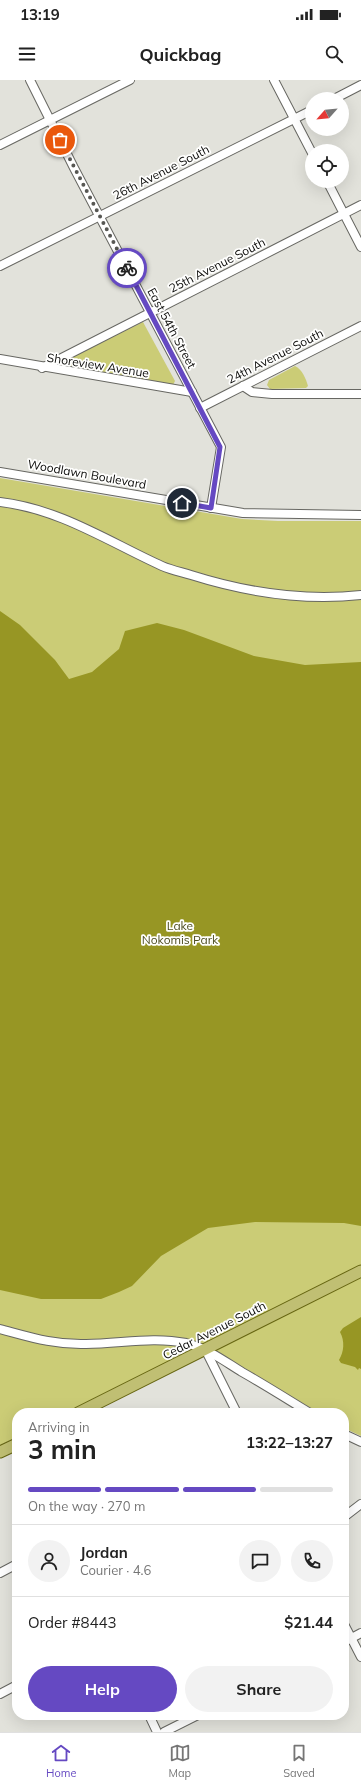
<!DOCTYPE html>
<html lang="en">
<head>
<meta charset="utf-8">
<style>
  body { margin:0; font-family:Mulish,sans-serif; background:#f2f2f2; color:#222; height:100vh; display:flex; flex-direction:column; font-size:15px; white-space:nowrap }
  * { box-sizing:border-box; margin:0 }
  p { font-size:13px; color:#767676 }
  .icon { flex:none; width:22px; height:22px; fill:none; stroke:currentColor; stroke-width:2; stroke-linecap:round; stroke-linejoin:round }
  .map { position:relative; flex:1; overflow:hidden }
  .sheet { position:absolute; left:12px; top:1328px; width:337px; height:312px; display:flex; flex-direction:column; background:#fff; border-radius:16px; box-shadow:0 4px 16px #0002 }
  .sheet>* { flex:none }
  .needle { width:26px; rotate:243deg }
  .fabs { position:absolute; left:305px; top:12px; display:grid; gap:8px }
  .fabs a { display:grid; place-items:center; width:44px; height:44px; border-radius:50%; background:#fff; box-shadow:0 4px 16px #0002; font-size:20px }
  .pin { position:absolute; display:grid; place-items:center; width:34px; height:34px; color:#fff; margin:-17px; border:2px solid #fff; border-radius:50%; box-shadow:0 1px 4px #0007 }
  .courier { position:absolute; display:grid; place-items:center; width:40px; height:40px; margin:-20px; border:3px solid #6549c2; border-radius:50%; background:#fff; color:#222; box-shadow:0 1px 5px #0007 }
  .head em { font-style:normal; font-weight:700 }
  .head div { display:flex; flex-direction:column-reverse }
  .head { display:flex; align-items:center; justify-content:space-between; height:68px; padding:0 16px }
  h1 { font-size:26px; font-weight:700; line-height:30px }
  .bar { display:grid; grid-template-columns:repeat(4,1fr); gap:6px 4px; align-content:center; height:48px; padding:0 16px }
  .bar i { height:5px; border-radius:3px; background:#e0e0e0 }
  .bar .active { background:#6549c2 }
  .bar p { grid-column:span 4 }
  .line { display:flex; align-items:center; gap:10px; padding:0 16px; border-top:1px solid #e0e0e0 }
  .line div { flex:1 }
  .round { display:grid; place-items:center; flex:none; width:42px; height:42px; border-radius:21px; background:#f2f2f2 }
  .primary-button { display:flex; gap:8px; margin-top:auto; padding:8px 16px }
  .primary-button a { flex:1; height:46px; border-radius:24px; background:#6549c2; color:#fff; font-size:16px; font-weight:700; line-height:46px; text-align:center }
  .primary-button a+a { background:#f2f2f2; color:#222 }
  .status { display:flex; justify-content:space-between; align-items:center; height:28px; padding:0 20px; background:#fff; direction:ltr }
  .status svg { height:11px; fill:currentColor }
  header { display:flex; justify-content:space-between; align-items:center; height:52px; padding:0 16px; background:#fff; font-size:18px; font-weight:700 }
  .tabs { display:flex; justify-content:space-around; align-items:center; height:56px; border-top:1px solid #e0e0e0; background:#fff; font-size:11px; color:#767676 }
  .tabs a { display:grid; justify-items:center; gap:2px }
  .tabs .active { color:#6549c2 }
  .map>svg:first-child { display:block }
  .green { fill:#cbcc76 }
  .water { fill:#979624 }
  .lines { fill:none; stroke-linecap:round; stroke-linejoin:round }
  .minor-casing { stroke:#676762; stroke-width:10 }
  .major-casing { stroke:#666511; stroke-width:13 }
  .minor { stroke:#fff; stroke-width:8 }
  .major { stroke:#c0bf73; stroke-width:11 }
  .done { stroke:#575753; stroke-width:4; stroke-dasharray:0 7.2 }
  .route { stroke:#6549c2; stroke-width:5 }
  .labels { text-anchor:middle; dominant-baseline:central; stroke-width:3.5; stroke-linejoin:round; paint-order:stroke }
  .street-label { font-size:12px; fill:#0c0c0a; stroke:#fffffe }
  .park-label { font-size:12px; fill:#4e4e22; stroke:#fffffe }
</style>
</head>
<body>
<div class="status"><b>13:19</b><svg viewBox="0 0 49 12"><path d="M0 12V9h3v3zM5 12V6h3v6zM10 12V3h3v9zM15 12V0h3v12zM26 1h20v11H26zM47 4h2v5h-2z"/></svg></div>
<header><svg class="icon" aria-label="menu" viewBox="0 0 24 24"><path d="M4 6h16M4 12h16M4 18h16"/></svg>Quickbag<svg class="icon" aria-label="search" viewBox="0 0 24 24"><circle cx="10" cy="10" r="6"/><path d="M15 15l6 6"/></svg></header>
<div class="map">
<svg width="361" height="1652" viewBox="0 0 361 1652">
  <rect width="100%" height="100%" fill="#e2e2db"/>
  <g class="green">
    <path d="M143 242 175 301 173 305 72 286 69 283 70 278Z"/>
    <path d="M295 286C302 289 306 299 308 306L306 308 270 309 267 305 269 300Z"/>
    <path d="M0 398 242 439 278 441H361V1356L344 1348V1333H319L224 1276 196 1263 164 1284 65 1333H17V1357L0 1365Z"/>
  </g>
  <g class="water">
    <path d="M0 531 20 545 55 580 69 599 92 592 119 569 125 551 157 543 184 550 254 576 305 585 361 582V1146L344 1143 255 1142 208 1148 161 1176 132 1206 119 1212 101 1219H41L0 1210Z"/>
    <path d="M361 1237V1289L359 1288 358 1290 355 1287 341 1283 339 1280C344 1272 345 1261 340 1252L343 1248Z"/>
  </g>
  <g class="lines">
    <defs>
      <g id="minor">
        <path d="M30 0 74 88 221 367 211 428"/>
        <path d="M274 0 312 73"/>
        <path d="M334 19 361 5"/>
        <path d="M0 65 130 0"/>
        <path d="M327 101 361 167"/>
        <path d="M0 186 312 30"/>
        <path d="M0 279 192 312"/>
        <path d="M42 288 361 125"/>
        <path d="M243 306 252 312 272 314H361"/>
        <path d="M200 328 361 246"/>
        <path d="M0 392 243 433 361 435"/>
        <path d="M0 422C60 429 109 462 162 486 171 490 181 492 191 495 245 512 305 521 361 515"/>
        <path d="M0 1249C30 1257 54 1265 86 1264 120 1264 152 1256 186 1263 207 1268 224 1281 242 1292 265 1305 287 1319 310 1333"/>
        <path d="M205 1269 237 1333"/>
        <path d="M344 1354 361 1362"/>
        <path d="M344 1437 361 1424"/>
        <path d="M0 1493 17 1484"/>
        <path d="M344 1544 361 1577"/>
        <path d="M344 1562 361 1553"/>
        <path d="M0 1614 17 1605"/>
        <path d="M149 1635 157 1652"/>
        <path d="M164 1652 198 1635"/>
      </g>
      <g id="major">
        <path d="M78 1333 361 1191"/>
        <path d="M0 1372 17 1364"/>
      </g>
    </defs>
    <use href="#minor" class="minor-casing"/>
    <use href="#major" class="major-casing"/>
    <use href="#minor" class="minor"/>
    <use href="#major" class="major"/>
  </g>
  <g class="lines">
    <path class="done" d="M60 60 127 188"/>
    <path class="route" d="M127 188 220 367 211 428 182 423"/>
  </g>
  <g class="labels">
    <g class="street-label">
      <text transform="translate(161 92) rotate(-27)">26th Avenue South</text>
      <text transform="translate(217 185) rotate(-27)">25th Avenue South</text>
      <text transform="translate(172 248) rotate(62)">East 54th Street</text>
      <text transform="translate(275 276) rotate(-27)">24th Avenue South</text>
      <text transform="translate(98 285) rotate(9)">Shoreview Avenue</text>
      <text transform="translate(87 394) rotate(10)">Woodlawn Boulevard</text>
      <text transform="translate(214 1250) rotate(-27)">Cedar Avenue South</text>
    </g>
    <g class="park-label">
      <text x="180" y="845">Lake<tspan x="180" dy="14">Nokomis Park</tspan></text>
    </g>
  </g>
</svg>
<div class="fabs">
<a><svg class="needle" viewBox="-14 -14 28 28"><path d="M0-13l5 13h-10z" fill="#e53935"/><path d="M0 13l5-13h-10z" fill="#767676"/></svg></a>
<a><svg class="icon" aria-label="locate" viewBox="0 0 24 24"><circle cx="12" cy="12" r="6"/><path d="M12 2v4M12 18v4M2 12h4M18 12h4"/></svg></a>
</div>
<div class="pin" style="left:60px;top:60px;background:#ea580c"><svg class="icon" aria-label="bag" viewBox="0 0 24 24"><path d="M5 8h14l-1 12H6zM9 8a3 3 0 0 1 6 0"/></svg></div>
<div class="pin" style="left:182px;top:423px;background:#1f2937"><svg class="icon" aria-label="home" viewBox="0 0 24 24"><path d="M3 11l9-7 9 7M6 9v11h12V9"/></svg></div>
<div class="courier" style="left:127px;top:188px"><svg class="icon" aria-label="bike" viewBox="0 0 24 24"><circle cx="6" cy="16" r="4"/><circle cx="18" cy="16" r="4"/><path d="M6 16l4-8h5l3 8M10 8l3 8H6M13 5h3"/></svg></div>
<section class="sheet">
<div class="head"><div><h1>3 min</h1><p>Arriving in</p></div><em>13:22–13:27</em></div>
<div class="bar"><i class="active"></i><i class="active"></i><i class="active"></i><i></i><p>On the way · 270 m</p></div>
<div class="line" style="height:72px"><a class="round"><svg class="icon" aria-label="person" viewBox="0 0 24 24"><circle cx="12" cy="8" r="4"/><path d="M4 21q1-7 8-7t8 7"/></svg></a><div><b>Jordan</b><p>Courier · 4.6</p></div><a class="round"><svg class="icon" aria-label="chat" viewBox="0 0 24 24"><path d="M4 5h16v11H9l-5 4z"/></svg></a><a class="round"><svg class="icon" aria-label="phone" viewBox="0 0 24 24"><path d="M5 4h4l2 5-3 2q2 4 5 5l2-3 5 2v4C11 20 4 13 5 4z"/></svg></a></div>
<div class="line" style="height:52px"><div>Order #8443</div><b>$21.44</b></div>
<div class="primary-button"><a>Help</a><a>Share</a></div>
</section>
</div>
<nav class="tabs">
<a class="active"><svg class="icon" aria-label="home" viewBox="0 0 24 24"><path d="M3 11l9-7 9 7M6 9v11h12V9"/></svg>Home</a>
<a><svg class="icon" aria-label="map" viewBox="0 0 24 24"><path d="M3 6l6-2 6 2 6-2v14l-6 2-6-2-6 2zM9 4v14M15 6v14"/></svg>Map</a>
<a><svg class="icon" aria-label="saved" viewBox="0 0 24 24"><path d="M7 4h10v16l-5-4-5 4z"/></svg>Saved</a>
</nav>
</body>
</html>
